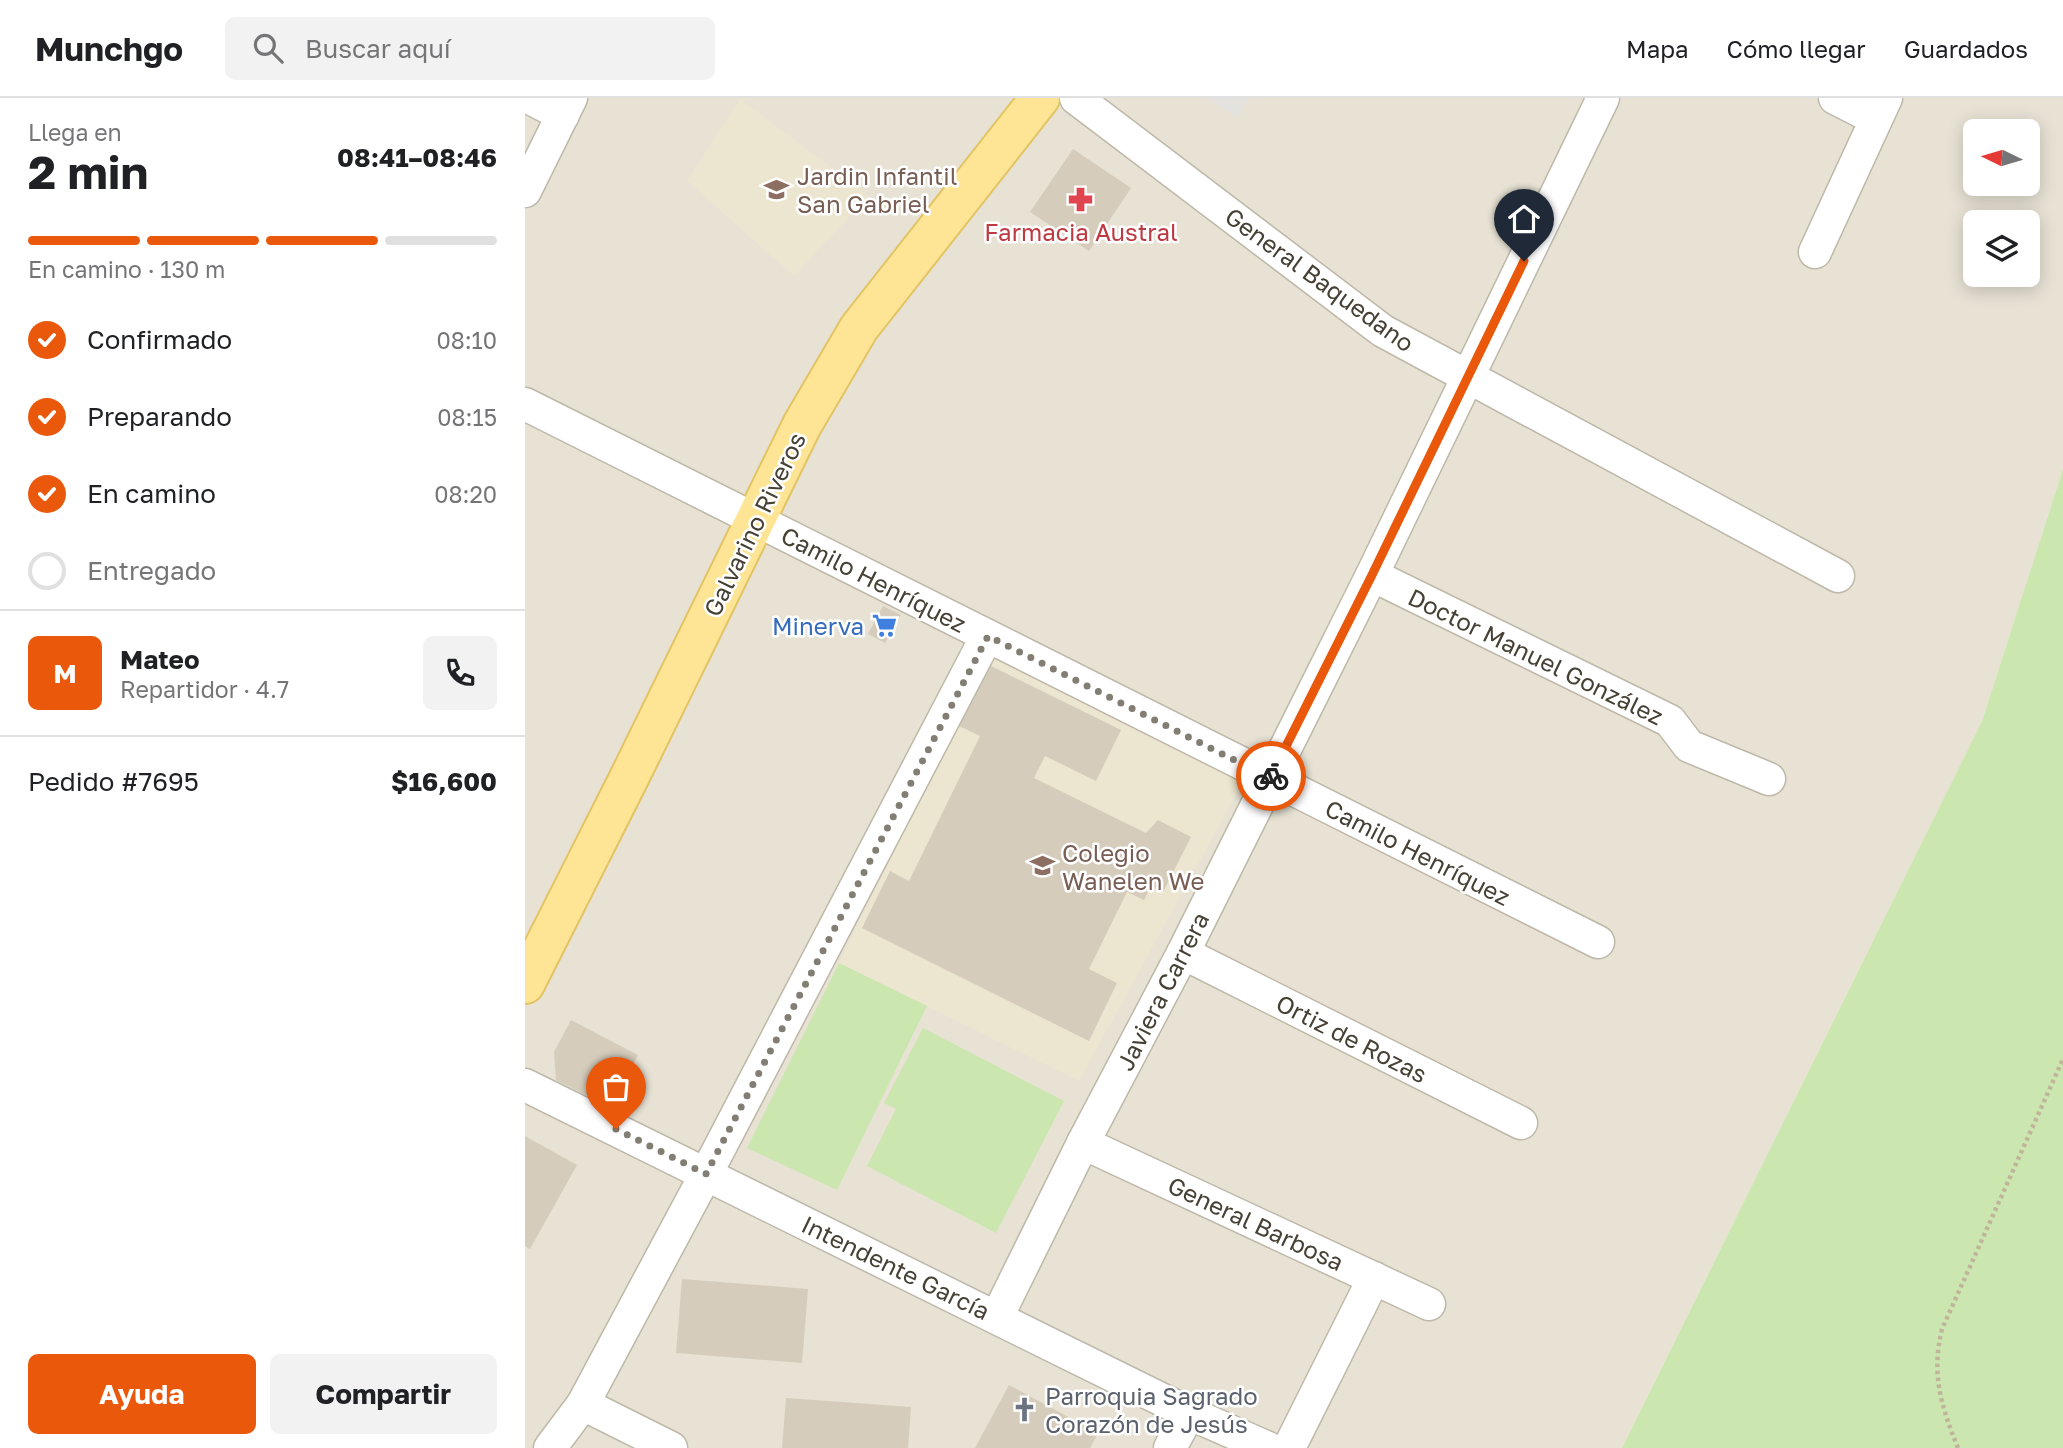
<!DOCTYPE html>
<html lang="es">
<head>
<meta charset="utf-8">
<style>
  body { margin:0; font-family:"Golos Text",sans-serif; background:#f2f2f2; color:#202124; height:100vh; display:flex; flex-direction:column; font-size:26px; white-space:nowrap }
  * { box-sizing:border-box; margin:0 }
  p { font-size:23px; color:#757577 }
  .icon { flex:none; width:38px; height:38px; fill:none; stroke:currentColor; stroke-width:2; stroke-linecap:round; stroke-linejoin:round }
  .map { position:relative; flex:1; overflow:hidden }
  .drawer { display:flex; flex-direction:column; background:#fff; width:525px }
  .drawer>* { flex:none }
  .needle { width:46px; rotate:275deg }
  .buttons { position:absolute; left:1438px; top:21px; display:grid; gap:14px }
  .buttons a { display:grid; place-items:center; width:77px; height:77px; border-radius:10px; background:#fff; box-shadow:0 4px 18px #0003; font-size:35px }
  .pin { position:absolute; display:grid; place-items:center; width:60px; height:60px; color:#fff; margin:-72px -30px; border-radius:50% 50% 50% 0; rotate:-45deg; box-shadow:0 0 7px #0007 }
  .pin .icon { rotate:45deg }
  .courier { position:absolute; display:grid; place-items:center; width:70px; height:70px; margin:-35px; border:5px solid #ea580c; border-radius:50%; background:#fff; color:#222; box-shadow:0 2px 9px #0007 }
  .overview em { font-style:normal; font-weight:700 }
  .overview div { display:flex; flex-direction:column-reverse }
  .overview { display:flex; align-items:center; justify-content:space-between; height:119px; padding:0 28px }
  h1 { font-size:46px; font-weight:700; line-height:52px }
  .bar { display:grid; grid-template-columns:repeat(4,1fr); gap:10px 7px; align-content:center; height:84px; padding:0 28px }
  .bar i { height:9px; border-radius:5px; background:#e0e0e0 }
  .bar .active { background:#ea580c }
  .bar p { grid-column:span 4 }
  .line { display:flex; align-items:center; gap:18px; padding:0 28px; border-top:2px solid #e0e0e0 }
  .line div { flex:1 }
  .round { display:grid; place-items:center; flex:none; width:74px; height:74px; border-radius:10px; background:#f2f2f2 }
  ol { padding:0 28px; list-style:none }
  li { display:flex; align-items:center; gap:21px; height:77px }
  li p { margin-inline-start:auto }
  li .icon { padding:7px; border-radius:50%; background:#ea580c; color:#fff; stroke-width:4 }
  li:last-child { color:#757577 }
  li i { width:38px; height:38px; border:4px solid #e0e0e0; border-radius:50% }
  .button { display:flex; gap:14px; margin-top:auto; padding:14px 28px }
  .button a { flex:1; height:80px; border-radius:10px; background:#ea580c; color:#fff; font-size:28px; font-weight:700; line-height:80px; text-align:center }
  .button a+a { background:#f2f2f2; color:#202124 }
  header { display:flex; align-items:center; gap:42px; box-sizing:border-box; height:98px; padding:0 35px; background:#fff; border-bottom:2px solid #e0e0e0 }
  header strong { font-size:33px }
  nav { display:flex; gap:38px; margin-inline-start:auto; font-size:24px }
  .search { width:490px; height:63px; background:#f2f2f2; display:flex; align-items:center; gap:18px; box-sizing:border-box; padding:0 24px; border-radius:10px; color:#757577; font-size:26px }
  main { display:flex; flex:1; min-height:0 }
  .map>svg:first-child { display:block }
  .residential { fill:#e7e2d4; fill-rule:evenodd }
  .education { fill:#ece6d0 }
  .green { fill:#cbe7af }
  .parking { fill:#e4e2de }
  .building { fill:#d5ccbc }
  .lines { fill:none; stroke-linecap:round; stroke-linejoin:round }
  .minor-casing { stroke:#beb8a9; stroke-width:35 }
  .major-casing { stroke:#e3c464; stroke-width:42 }
  .path { stroke:#c0b59a; stroke-width:4.5; stroke-dasharray:3.5 3.5; stroke-linecap:butt }
  .minor { stroke:#fff; stroke-width:32 }
  .major { stroke:#fee595; stroke-width:38 }
  .done { stroke:#837e73; stroke-width:7; stroke-dasharray:0 12.6 }
  .route { stroke:#ea580c; stroke-width:9 }
  .labels { text-anchor:middle; dominant-baseline:central; stroke-width:5; stroke-linejoin:round; paint-order:stroke }
  .education-label { font-size:24px; fill:#785e54; stroke:#fff; text-anchor:start }
  .health-label { font-size:24px; fill:#be3a42; stroke:#fff }
  .street-label { font-size:24px; fill:#464035; stroke:#fff }
  .shop-label { font-size:24px; fill:#366cbe; stroke:#fff; text-anchor:end }
  .worship-label { font-size:24px; fill:#5b616d; stroke:#fff; text-anchor:start }
</style>
</head>
<body>
<header>
<strong>Munchgo</strong>
<div class="search"><svg class="icon" aria-label="search" viewBox="0 0 24 24"><circle cx="10" cy="10" r="6"/><path d="M15 15l6 6"/></svg>Buscar aquí</div>
<nav><a>Mapa</a><a>Cómo llegar</a><a>Guardados</a></nav>
</header>
<main>
<section class="drawer">
<div class="overview"><div><h1>2 min</h1><p>Llega en</p></div><em>08:41–08:46</em></div>
<div class="bar"><i class="active"></i><i class="active"></i><i class="active"></i><i></i><p>En camino · 130 m</p></div>
<ol>
<li><svg class="icon" aria-label="check" viewBox="0 0 24 24"><path d="M5 12l5 5 9-10"/></svg>Confirmado<p>08:10</p></li>
<li><svg class="icon" aria-label="check" viewBox="0 0 24 24"><path d="M5 12l5 5 9-10"/></svg>Preparando<p>08:15</p></li>
<li><svg class="icon" aria-label="check" viewBox="0 0 24 24"><path d="M5 12l5 5 9-10"/></svg>En camino<p>08:20</p></li>
<li><i></i>Entregado</li>
</ol>
<div class="line" style="height:126px"><b class="round" style="background:#ea580c;color:#fff">M</b><div><b>Mateo</b><p>Repartidor · 4.7</p></div><a class="round"><svg class="icon" aria-label="phone" viewBox="0 0 24 24"><path d="M5 4h4l2 5-3 2q2 4 5 5l2-3 5 2v4C11 20 4 13 5 4z"/></svg></a></div>
<div class="line" style="height:91px"><div>Pedido #7695</div><b>$16,600</b></div>
<div class="button"><a>Ayuda</a><a>Compartir</a></div>
</section>
<div class="map">
<svg width="1538" height="1350" viewBox="0 0 1538 1350">
  <rect width="100%" height="100%" fill="#f3f0e6"/>
  <path class="residential" d="M0 0H1538V371L1457 623 1097 1350H0ZM1451 33H1503V86H1451ZM1451 124H1503V177H1451Z"/>
  <g class="education">
    <path d="M215 1 344 98 269 178 162 83Z"/>
    <path d="M471 547 725 671 554 983 314 865Z"/>
  </g>
  <g class="green">
    <path d="M1538 371V1350H1097L1457 623Z"/>
    <path d="M314 865 402 908 312 1092 222 1050Z"/>
    <path d="M398 930 539 1003 471 1135 342 1068 371 1011 359 1005Z"/>
  </g>
  <path class="parking" d="M681 0H725L712 19Z"/>
  <g class="building">
    <path d="M548 51 606 90 564 153 505 114Z"/>
    <path d="M358 508 376 517 360 545 343 536Z"/>
    <path d="M462 566 596 632 571 683 520 658 509 680 621 735 633 722 666 739 638 794 626 788 619 802 602 794 564 871 592 885 564 943 337 830 365 773 384 783 455 638 432 627Z"/>
    <path d="M46 922 113 957 85 1009 31 982 29 954Z"/>
    <path d="M0 1038 52 1067 5 1151 0 1148Z"/>
    <path d="M157 1181 283 1191 277 1265 151 1255Z"/>
    <path d="M484 1287 573 1335 565 1350H450Z"/>
    <path d="M261 1300 386 1309 383 1350H257Z"/>
  </g>
  <g class="lines">
    <defs>
      <g id="minor">
        <path d="M5 0 38 17"/>
        <path d="M551 0 858 233 1313 478"/>
        <path d="M1310 0 1351 21"/>
        <path d="M0 93 46 0"/>
        <path d="M1290 154 1361 0"/>
        <path d="M0 306 1073 844"/>
        <path d="M847 477 1145 623 1164 648 1244 681"/>
        <path d="M658 855 996 1025"/>
        <path d="M0 987 664 1315 743 1350"/>
        <path d="M558 1045 904 1206"/>
        <path d="M472 1219 558 1045 658 855 847 477 1078 0"/>
        <path d="M58 1306 146 1350"/>
        <path d="M25 1350 58 1306 181 1076 462 538"/>
        <path d="M645 1350 664 1315"/>
        <path d="M764 1350 849 1180"/>
      </g>
      <path id="major" d="M0 886 105 678 277 327 334 230 515 0"/>
    </defs>
    <use href="#minor" class="minor-casing"/>
    <use href="#major" class="major-casing"/>
    <path class="path" d="M1433 1350C1416 1308 1406 1276 1417 1231L1538 961"/>
    <use href="#minor" class="minor"/>
    <use href="#major" class="major"/>
  </g>
  <g class="lines">
    <path class="done" d="M91 1031 181 1076 463 538 745 680 746 678"/>
    <path class="route" d="M746 678 847 477 999 163"/>
  </g>
  <defs>
    <symbol id="school-bare" viewBox="-9 -9 18 18"><path d="M0-5L7-2L0 1L-7-2ZM-4 1L0 2.5L4 1V4Q0 6-4 4Z" fill="#8d6e63" stroke="#fff" stroke-width="2.5" paint-order="stroke"/></symbol>
    <symbol id="pharmacy-bare" viewBox="-9 -9 18 18"><path d="M-2-6h4v4h4v4h-4v4h-4v-4h-4v-4h4Z" fill="#e0444e" stroke="#fff" stroke-width="2.5" paint-order="stroke"/></symbol>
    <symbol id="supermarket-bare" viewBox="-9 -9 18 18"><path d="M-6-5.5h2.5l.6 2H6L4.5 2H-2.5L-4.4-4H-6ZM-1.5 3.2a1.3 1.3 0 1 0 .1 0ZM3 3.2a1.3 1.3 0 1 0 .1 0Z" fill="#3f7fe0" stroke="#fff" stroke-width="2.5" paint-order="stroke"/></symbol>
    <symbol id="church-bare" viewBox="-9 -9 18 18"><path d="M-1.2-6h2.4v3.5h3.3v2.4h-3.3V6h-2.4V-.1h-3.3v-2.4h3.3Z" fill="#6b7280" stroke="#fff" stroke-width="2.5" paint-order="stroke"/></symbol>
  </defs>
  <g fill-rule="evenodd">
    <use href="#school-bare" x="234" y="74" width="35" height="35"/>
    <use href="#pharmacy-bare" x="538" y="84" width="35" height="35"/>
    <use href="#supermarket-bare" x="342" y="510" width="35" height="35"/>
    <use href="#school-bare" x="500" y="750" width="35" height="35"/>
    <use href="#church-bare" x="482" y="1294" width="35" height="35"/>
  </g>
  <g class="labels">
    <g class="education-label">
      <text x="272" y="77">Jardin Infantil<tspan x="272" dy="28">San Gabriel</tspan></text>
      <text x="537" y="754">Colegio<tspan x="537" dy="28">Wanelen We</tspan></text>
    </g>
    <g class="health-label">
      <text x="556" y="133">Farmacia Austral</text>
    </g>
    <g class="street-label">
      <text transform="translate(795 181) rotate(36)">General Baquedano</text>
      <text transform="translate(229 426) rotate(-64)">Galvarino Riveros</text>
      <text transform="translate(349 481) rotate(27)">Camilo Henríquez</text>
      <text transform="translate(1011 558) rotate(26)">Doctor Manuel González</text>
      <text transform="translate(893 754) rotate(27)">Camilo Henríquez</text>
      <text transform="translate(637 893) rotate(-63)">Javiera Carrera</text>
      <text transform="translate(827 940) rotate(27)">Ortiz de Rozas</text>
      <text transform="translate(731 1125) rotate(25)">General Barbosa</text>
      <text transform="translate(371 1169) rotate(26)">Intendente García</text>
    </g>
    <g class="shop-label">
      <text x="339" y="527">Minerva</text>
    </g>
    <g class="worship-label">
      <text x="520" y="1297">Parroquia Sagrado<tspan x="520" dy="28">Corazón de Jesús</tspan></text>
    </g>
  </g>
</svg>
<div class="buttons">
<a><svg class="needle" viewBox="-14 -14 28 28"><path d="M0-13l5 13h-10z" fill="#e53935"/><path d="M0 13l5-13h-10z" fill="#757577"/></svg></a>
<a><svg class="icon" aria-label="layers" viewBox="0 0 24 24"><path d="M12 4l9 5-9 5-9-5zM3 14l9 5 9-5"/></svg></a>
</div>
<div class="pin" style="left:91px;top:1031px;background:#ea580c"><svg class="icon" aria-label="bag" viewBox="0 0 24 24"><path d="M5 8h14l-1 12H6zM9 8a3 3 0 0 1 6 0"/></svg></div>
<div class="pin" style="left:999px;top:163px;background:#1f2937"><svg class="icon" aria-label="home" viewBox="0 0 24 24"><path d="M3 11l9-7 9 7M6 9v11h12V9"/></svg></div>
<div class="courier" style="left:746px;top:678px"><svg class="icon" aria-label="bike" viewBox="0 0 24 24"><circle cx="6" cy="16" r="4"/><circle cx="18" cy="16" r="4"/><path d="M6 16l4-8h5l3 8M10 8l3 8H6M13 5h3"/></svg></div>
</div>
</main>
</body>
</html>
